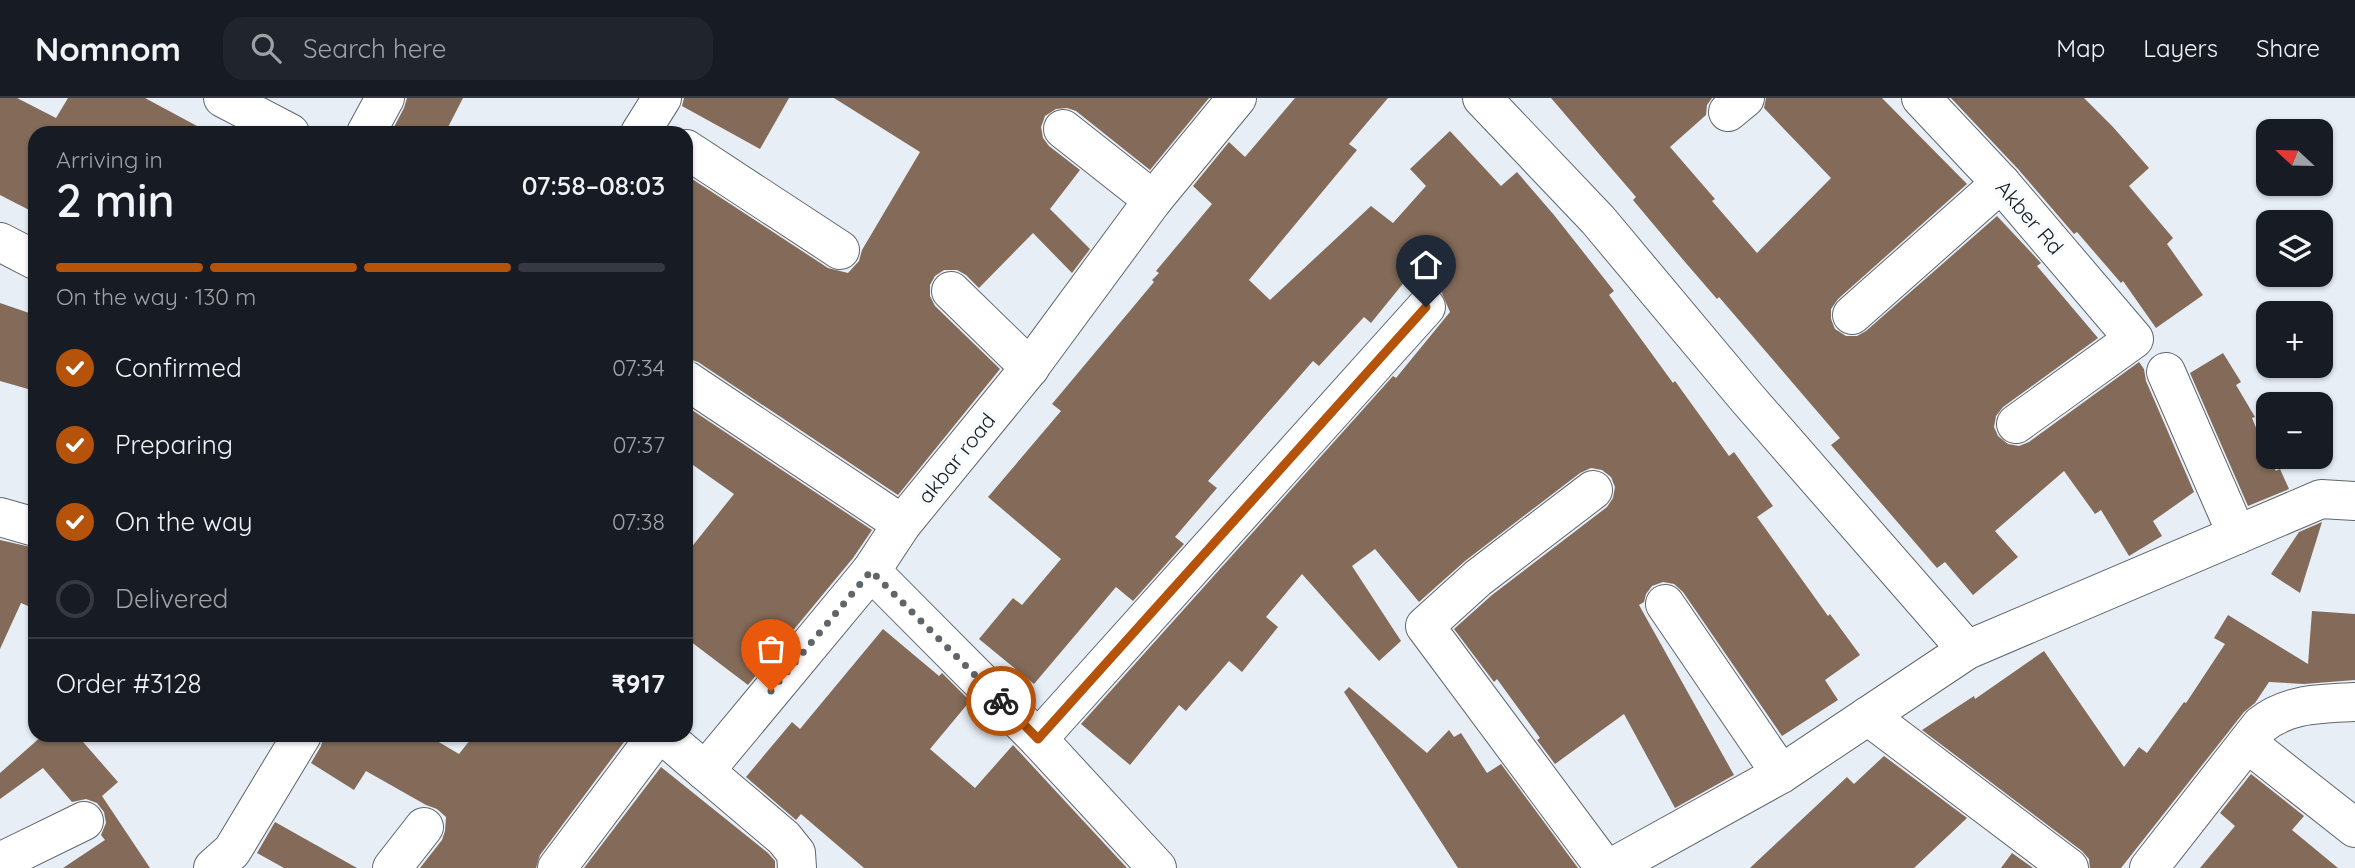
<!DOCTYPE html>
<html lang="en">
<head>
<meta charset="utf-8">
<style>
  body { margin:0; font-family:Quicksand,sans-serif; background:#20242c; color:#f1f3f6; height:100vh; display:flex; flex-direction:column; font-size:26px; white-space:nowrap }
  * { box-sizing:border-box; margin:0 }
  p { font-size:23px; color:#9ea1a6 }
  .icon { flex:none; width:38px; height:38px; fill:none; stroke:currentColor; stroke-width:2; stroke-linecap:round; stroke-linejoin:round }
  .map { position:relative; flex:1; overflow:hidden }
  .side { position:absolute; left:28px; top:28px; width:665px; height:616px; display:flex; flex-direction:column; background:#171b24; border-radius:21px; box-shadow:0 2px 5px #0004 }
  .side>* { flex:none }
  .needle { width:46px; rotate:292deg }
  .controls { position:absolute; left:2256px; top:21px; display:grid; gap:14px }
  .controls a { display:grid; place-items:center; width:77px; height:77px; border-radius:14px; background:#171b24; box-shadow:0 2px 5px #0004; font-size:35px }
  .pin { position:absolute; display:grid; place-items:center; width:60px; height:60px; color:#fff; margin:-72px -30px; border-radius:50% 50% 50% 0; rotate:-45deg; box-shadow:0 0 7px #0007 }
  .pin .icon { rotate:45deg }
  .courier { position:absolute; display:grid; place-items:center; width:70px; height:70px; margin:-35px; border:5px solid #b45309; border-radius:50%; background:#fff; color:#222; box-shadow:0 2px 9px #0007 }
  .head em { font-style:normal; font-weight:600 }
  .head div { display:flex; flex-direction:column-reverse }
  .head { display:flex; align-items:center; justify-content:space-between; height:119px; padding:0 28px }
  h1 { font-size:46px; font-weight:600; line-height:52px }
  .bar { display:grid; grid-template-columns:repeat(4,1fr); gap:10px 7px; align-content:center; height:84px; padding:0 28px }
  .bar i { height:9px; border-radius:5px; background:#363941 }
  .bar .selected { background:#b45309 }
  .bar p { grid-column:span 4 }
  .line { display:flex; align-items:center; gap:18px; padding:0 28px; border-top:2px solid #363941 }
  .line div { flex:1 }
  ol { padding:0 28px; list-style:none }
  li { display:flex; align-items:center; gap:21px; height:77px }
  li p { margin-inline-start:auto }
  li .icon { padding:7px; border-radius:50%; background:#b45309; color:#fff; stroke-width:4 }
  li:last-child { color:#9ea1a6 }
  li i { width:38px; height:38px; border:4px solid #363941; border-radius:50% }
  header { display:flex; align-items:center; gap:42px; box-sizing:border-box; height:98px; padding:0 35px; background:#171b24; border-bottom:2px solid #363941 }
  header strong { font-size:33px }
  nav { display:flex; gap:38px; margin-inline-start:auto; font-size:24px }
  .search { width:490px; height:63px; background:#20242c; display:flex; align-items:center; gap:18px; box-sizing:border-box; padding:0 24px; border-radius:21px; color:#9ea1a6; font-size:26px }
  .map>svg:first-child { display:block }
  .building { fill:#846b59 }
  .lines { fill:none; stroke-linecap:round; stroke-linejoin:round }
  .street-casing { stroke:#60666d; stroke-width:40 }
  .secondary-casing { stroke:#60666d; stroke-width:40 }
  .street { stroke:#fff; stroke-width:38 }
  .secondary { stroke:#fff; stroke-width:38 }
  .done { stroke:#606569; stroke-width:7; stroke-dasharray:0 12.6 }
  .route { stroke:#b45309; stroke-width:9 }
  .labels { text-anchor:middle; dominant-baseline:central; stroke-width:7; stroke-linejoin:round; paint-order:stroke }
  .street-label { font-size:21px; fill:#181b1d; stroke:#f8fbfe }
</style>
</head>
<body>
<header>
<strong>Nomnom</strong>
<div class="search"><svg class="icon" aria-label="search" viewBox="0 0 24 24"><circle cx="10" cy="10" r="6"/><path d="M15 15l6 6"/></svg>Search here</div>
<nav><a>Map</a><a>Layers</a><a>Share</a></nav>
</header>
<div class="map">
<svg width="2355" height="770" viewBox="0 0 2355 770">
  <rect width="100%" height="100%" fill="#e7eef6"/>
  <g class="building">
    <path d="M0 0H17L56 20 68 0H145L210 35H35V115L0 97Z"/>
    <path d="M407 0H463L445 35H406L394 29 404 10Z"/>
    <path d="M684 0H789L760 51 682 8Z"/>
    <path d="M834 0H1209L1150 72 1076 13 1067 10 1056 11 1045 18 1041 29 1043 40 1049 48 1080 72 1050 111 1090 151 1072 175 1033 135 979 190 966 177 957 172H944L935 178 930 187V198L935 208 1000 271 898 397 698 264 686 260V77L828 170 848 175 859 163 862 152 920 54Z"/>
    <path d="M1295 0H1388L1349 46 1357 52 1249 182 1270 202 1371 108 1393 125 1426 88 1410 71 1450 33 1501 88 1517 74 1554 117 1614 193 1609 197 1673 285 1675 283 1729 358 1734 354 1773 408 1757 419 1828 518 1830 516 1860 557 1825 582 1838 602 1782 638 1683 494 1674 486 1663 484 1652 488 1646 496 1644 504 1639 507 1734 677 1675 710 1624 616 1555 666 1537 642 1540 640 1497 581 1494 584 1454 531 1492 497 1607 409 1613 400 1615 389 1611 379 1602 372 1591 370 1580 375 1465 463 1419 504 1375 451 1352 468 1401 543 1379 563 1302 476 1266 519 1278 529 1242 574 1229 563 1186 613 1179 607 1130 667 1081 626 1393 278 1396 280 1450 214 1441 193 1431 188H1422L1410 177 1371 225 1364 219 1319 268 1313 263 1208 383 1217 390 1175 439 1184 446 1133 503 1116 489 1034 586 979 541 1013 500 1022 507 1061 461 988 399 1061 313 1052 306 1154 184 1152 182 1159 175 1156 173 1212 106 1193 88 1229 44 1245 59Z"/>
    <path d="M1551 0H1712L1707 7 1706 17 1670 49 1715 101 1712 103 1757 155 1831 80 1764 10 1766 0H1882L1967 86 1838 201 1831 211V221L1835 231 1846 238H1857L1866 233 1997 118 2041 165 2037 168 2098 240 2003 309 1996 318 1994 329 1998 338 2008 346 2019 348 2029 344 2139 264 2144 271 2146 283 2194 394 2153 423 2162 438 2129 458 2101 412 2095 416 2064 373 1995 433 2018 459 1973 497 1945 464 1937 470 1831 347 1840 340 1719 199 1717 201 1685 164 1633 102 1636 99Z"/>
    <path d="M1951 0H2084L2113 29 2149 70 2129 88 2173 140 2167 146 2203 197 2156 230 2123 183 2121 185 2077 134 2074 136 2018 71Z"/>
    <path d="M0 205 35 217V293L0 283Z"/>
    <path d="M2223 255 2241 284 2236 287 2255 319 2252 320 2268 359 2276 373 2280 371 2289 391 2248 408 2190 275Z"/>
    <path d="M686 308 872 432 853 460 748 587 686 540V456L734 396 686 362Z"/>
    <path d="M2322 424 2300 495 2271 476 2299 434Z"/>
    <path d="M0 442 35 450V511L21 505 0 551Z"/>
    <path d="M2312 513 2355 516V582L2304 586 2269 584 2255 605 2244 614 2121 770H2090L2089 761 2082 753 1922 632 1974 598 1975 601 2044 553 2124 669 2139 649 2147 655 2184 604 2186 605 2225 546 2214 540 2228 517 2308 566Z"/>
    <path d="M883 531 939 578 942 575 970 603 930 651 975 690 1013 647 1127 770H864L801 716 796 722 746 679 792 624 800 631Z"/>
    <path d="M1349 589 1427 655 1449 632 1454 639 1461 635 1487 675 1501 666 1578 770H1458L1344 594Z"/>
    <path d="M43 637H77L118 684 102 698 150 770H63L105 742 101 737 106 725 104 714 97 705 86 701 72 704 43 670 0 701V675Z"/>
    <path d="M324 637H427L459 656 474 637H623L627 640 540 757 536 770H420L442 742 445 733 446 719 437 711 426 707 366 673 354 692 311 665 321 648Z"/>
    <path d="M1884 658 1967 720 1914 770H1750L1847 679 1854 686Z"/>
    <path d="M661 669 768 755 775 763V770H584Z"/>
    <path d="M2251 676 2304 718 2292 732 2338 770H2200L2235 728 2220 715Z"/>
    <path d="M275 724 357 770H284L257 755Z"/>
    <path d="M2012 755 2033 770H2001Z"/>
  </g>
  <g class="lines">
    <defs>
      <g id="street">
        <path d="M223 0 290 35"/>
        <path d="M1482 0 1598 122 1747 300 1967 552"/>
        <path d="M1921 0 2001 85 2134 241 2016 326"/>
        <path d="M1728 14 1745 0"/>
        <path d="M1063 31 1153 102"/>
        <path d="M366 35 385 0"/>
        <path d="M640 35 662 0"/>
        <path d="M686 51 840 152"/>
        <path d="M0 144 35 162"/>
        <path d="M951 193 1030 270"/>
        <path d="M1852 217 2001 85"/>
        <path d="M2166 274 2237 437"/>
        <path d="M686 282 902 426"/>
        <path d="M1593 392 1478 480 1425 528 1605 770"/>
        <path d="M0 419 35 429"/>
        <path d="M871 473 1038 641 1157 770"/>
        <path d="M1665 506 1781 676"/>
        <path d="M1868 618 2069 770"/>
        <path d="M663 637 705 673 871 473 902 426 1027 273 1153 102 1237 0"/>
        <path d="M1038 641 1426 209"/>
        <path d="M2247 645 2355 730"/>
        <path d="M705 673 784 740 796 755 797 770"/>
        <path d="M0 764 84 723"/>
        <path d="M213 770 232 753 302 637"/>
        <path d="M392 770 424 729"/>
        <path d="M557 770 657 637"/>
        <path d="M2149 770 2261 627C2288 605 2321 606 2355 604"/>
      </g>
      <path id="secondary" d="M1611 770 1781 676 1967 552 2321 401 2355 403"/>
    </defs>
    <use href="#street" class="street-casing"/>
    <use href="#secondary" class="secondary-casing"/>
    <use href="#street" class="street"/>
    <use href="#secondary" class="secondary"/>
  </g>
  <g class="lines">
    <path class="done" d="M771 593 871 473 1001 603"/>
    <path class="route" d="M1001 603 1038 641 1426 209"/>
  </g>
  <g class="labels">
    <g class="street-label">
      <text transform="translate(2030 119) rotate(49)">Akber Rd</text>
      <text transform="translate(956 360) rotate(-51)">akbar road</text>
    </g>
  </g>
</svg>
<div class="controls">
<a><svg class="needle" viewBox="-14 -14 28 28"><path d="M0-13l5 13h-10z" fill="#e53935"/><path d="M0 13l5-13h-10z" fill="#9ea1a6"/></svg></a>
<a><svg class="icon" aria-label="layers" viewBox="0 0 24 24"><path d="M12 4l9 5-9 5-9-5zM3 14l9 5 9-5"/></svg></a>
<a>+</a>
<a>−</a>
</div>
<div class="pin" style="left:771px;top:593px;background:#ea580c"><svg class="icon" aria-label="bag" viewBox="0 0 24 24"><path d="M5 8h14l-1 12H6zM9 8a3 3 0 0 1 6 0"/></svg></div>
<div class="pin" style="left:1426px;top:209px;background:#1f2937"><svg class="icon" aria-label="home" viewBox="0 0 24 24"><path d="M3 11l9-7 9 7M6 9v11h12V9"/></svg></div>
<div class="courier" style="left:1001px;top:603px"><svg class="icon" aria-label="bike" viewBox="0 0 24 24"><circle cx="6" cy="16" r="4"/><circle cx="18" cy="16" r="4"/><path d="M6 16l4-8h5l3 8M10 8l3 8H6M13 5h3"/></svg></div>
<section class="side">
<div class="head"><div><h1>2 min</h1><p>Arriving in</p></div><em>07:58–08:03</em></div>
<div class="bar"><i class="selected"></i><i class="selected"></i><i class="selected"></i><i></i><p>On the way · 130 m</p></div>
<ol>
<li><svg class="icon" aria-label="check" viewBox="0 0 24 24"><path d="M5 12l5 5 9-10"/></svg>Confirmed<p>07:34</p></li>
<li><svg class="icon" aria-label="check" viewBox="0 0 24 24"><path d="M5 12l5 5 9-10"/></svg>Preparing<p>07:37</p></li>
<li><svg class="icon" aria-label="check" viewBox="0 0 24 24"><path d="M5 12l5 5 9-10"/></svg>On the way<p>07:38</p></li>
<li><i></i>Delivered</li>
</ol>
<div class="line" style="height:91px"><div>Order #3128</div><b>₹917</b></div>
</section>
</div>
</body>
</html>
